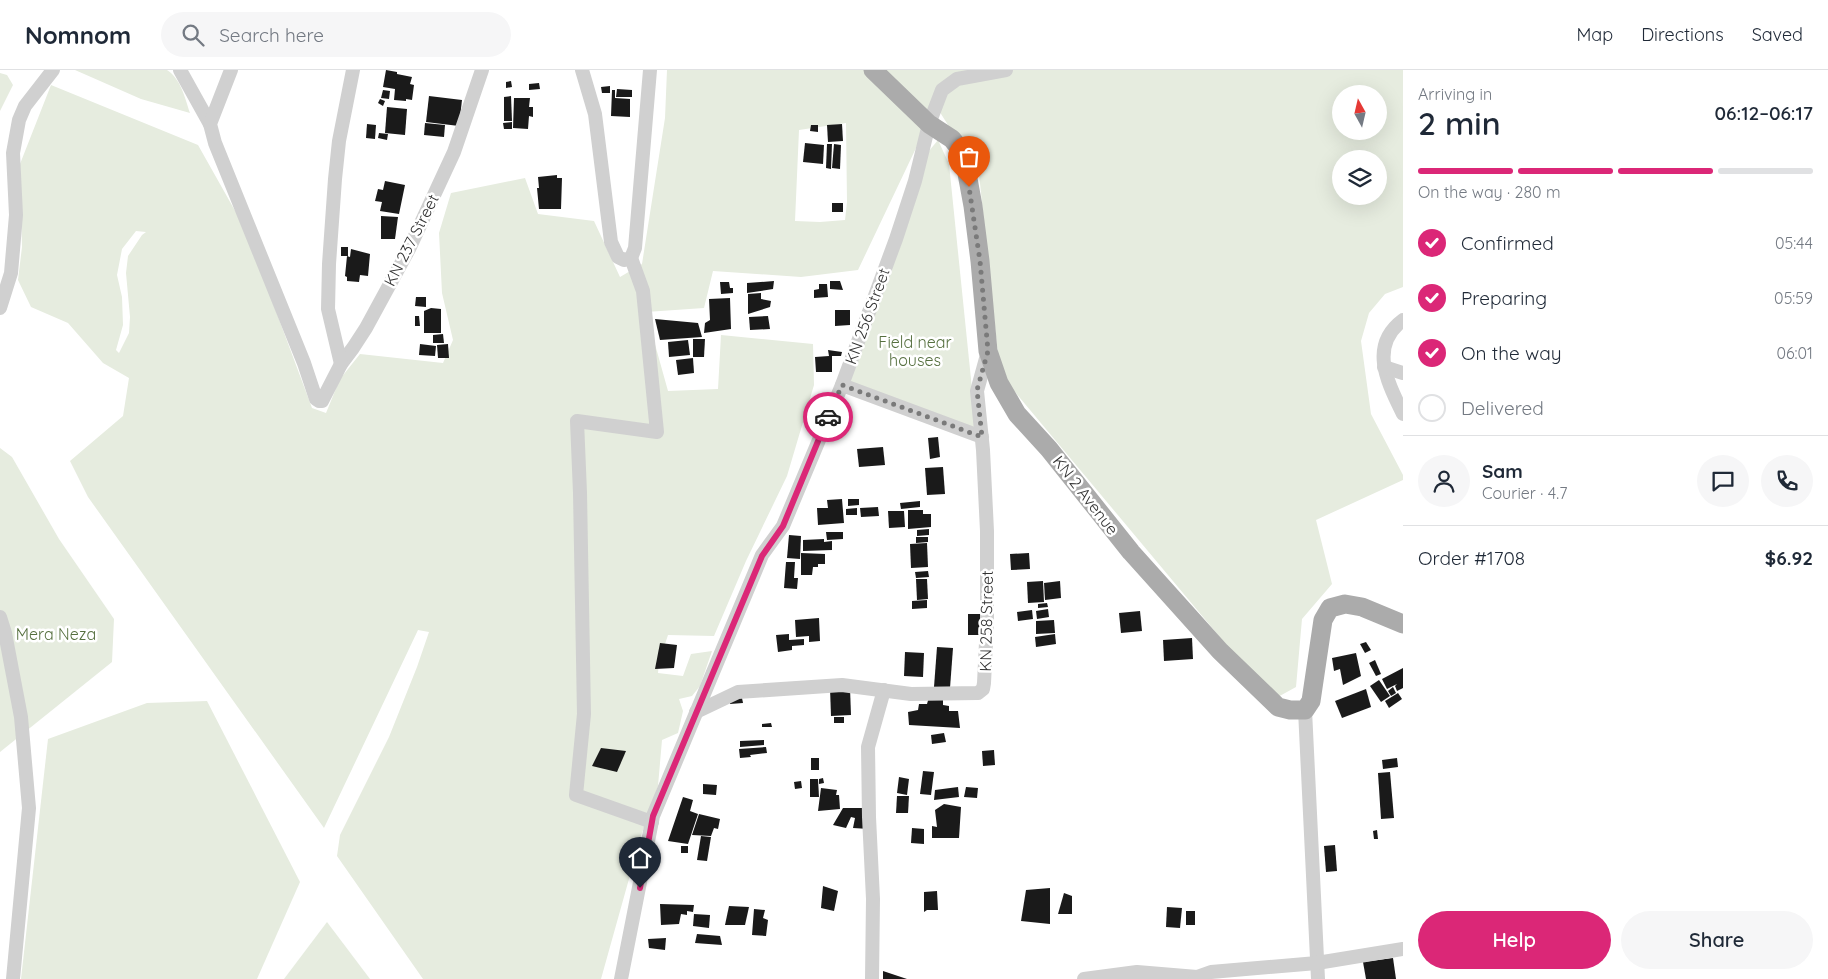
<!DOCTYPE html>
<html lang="en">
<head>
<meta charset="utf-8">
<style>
  body { margin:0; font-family:Quicksand,sans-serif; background:#f6f6f7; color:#1f2937; height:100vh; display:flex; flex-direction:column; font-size:19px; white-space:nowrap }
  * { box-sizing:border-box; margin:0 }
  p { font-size:16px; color:#747a83 }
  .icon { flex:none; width:28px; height:28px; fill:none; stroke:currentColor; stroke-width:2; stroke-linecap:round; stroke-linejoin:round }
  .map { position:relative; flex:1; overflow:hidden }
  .sheet { display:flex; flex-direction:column; background:#fff; width:425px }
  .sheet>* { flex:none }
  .needle { width:32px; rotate:352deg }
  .tools { position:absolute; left:1332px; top:15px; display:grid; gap:10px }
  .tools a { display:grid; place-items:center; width:55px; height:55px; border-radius:50%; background:#fff; box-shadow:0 5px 20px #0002; font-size:25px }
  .pin { position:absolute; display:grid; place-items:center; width:42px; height:42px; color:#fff; margin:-51px -21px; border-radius:50% 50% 50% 0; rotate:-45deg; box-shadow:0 0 5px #0007 }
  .pin .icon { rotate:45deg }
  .courier { position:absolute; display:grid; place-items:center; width:50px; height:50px; margin:-25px; border:4px solid #db2777; border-radius:50%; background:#fff; color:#222; box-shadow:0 1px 6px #0007 }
  .head em { font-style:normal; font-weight:600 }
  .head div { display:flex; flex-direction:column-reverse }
  .head { display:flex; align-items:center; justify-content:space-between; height:85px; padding:0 15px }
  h1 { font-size:32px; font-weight:600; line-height:38px }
  .bar { display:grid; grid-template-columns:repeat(4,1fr); gap:8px 5px; align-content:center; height:60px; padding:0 15px }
  .bar i { height:6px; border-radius:4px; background:#e0e1e3 }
  .bar .active { background:#db2777 }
  .bar p { grid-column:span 4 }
  .line { display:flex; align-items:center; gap:12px; padding:0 15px; border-top:1px solid #e0e1e3 }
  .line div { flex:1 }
  .round { display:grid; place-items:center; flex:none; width:52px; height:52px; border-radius:26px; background:#f6f6f7 }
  ol { padding:0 15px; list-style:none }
  li { display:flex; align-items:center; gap:15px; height:55px }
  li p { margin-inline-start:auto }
  li .icon { padding:5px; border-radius:50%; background:#db2777; color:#fff; stroke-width:4 }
  li:last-child { color:#747a83 }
  li i { width:28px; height:28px; border:2px solid #e0e1e3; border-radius:50% }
  .action { display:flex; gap:10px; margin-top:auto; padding:10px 15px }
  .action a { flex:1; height:58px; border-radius:30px; background:#db2777; color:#fff; font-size:20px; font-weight:600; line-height:58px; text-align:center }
  .action a+a { background:#f6f6f7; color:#1f2937 }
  header { display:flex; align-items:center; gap:30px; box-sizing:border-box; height:70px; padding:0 25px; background:#fff; border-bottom:1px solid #e0e1e3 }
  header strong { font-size:24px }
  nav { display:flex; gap:28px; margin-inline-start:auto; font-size:18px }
  .search { width:350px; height:45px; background:#f6f6f7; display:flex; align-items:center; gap:12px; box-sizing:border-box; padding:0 18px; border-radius:28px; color:#747a83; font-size:19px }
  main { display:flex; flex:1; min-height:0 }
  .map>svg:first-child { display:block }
  .green { fill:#e6ecdf; fill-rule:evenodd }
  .building { fill:#1a1a1a }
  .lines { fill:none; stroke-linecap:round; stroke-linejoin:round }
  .minor { stroke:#d0d0d0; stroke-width:14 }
  .major { stroke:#ababab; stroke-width:19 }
  .done { stroke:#7a7a7a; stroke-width:5; stroke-dasharray:0 9 }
  .route { stroke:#db2777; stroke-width:6 }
  .labels { text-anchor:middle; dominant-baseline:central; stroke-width:5; stroke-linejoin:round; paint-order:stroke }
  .street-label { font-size:16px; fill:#333; stroke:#fff }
  .park-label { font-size:16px; fill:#56703f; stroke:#fff }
</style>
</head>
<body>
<header>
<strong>Nomnom</strong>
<div class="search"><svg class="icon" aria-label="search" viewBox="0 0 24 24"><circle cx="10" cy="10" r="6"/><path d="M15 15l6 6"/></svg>Search here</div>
<nav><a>Map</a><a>Directions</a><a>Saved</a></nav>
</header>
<main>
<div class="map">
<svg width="1403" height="909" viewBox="0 0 1403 909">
  <rect width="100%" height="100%" fill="#fff"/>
  <g class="green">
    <path d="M75 0H167C181 9 185 28 190 43L141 29Z"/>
    <path d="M667 0H1403V217L1385 224 1369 243 1361 271 1371 344 1403 405V410L1316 450 1332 514 1302 549 1296 617 1276 628 1249 602 1010 316 998 285 979 104 936 36 858 200 801 207 713 201 704 238 646 242 668 321 718 319 721 265 813 274 814 315 787 406 746 491 714 566 668 565 659 592 658 603 683 606 691 584 712 581 700 616 692 626 679 629 683 641 678 663 662 670 658 716 641 766 601 909H423L337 786 340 765 389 667 417 597 429 562 418 560 324 758 88 427 70 391 123 346 129 308 103 293 68 253 31 237 18 210 22 177 20 94 51 15 198 75 238 146 251 174 312 338 326 343 340 309 360 284 443 293 453 270 442 223 439 163 451 123 525 108 538 144 594 151 620 207 642 194 665 48ZM1341 24H1379V61H1341ZM846 53 847 132 845 150 820 152 795 151 799 60ZM1341 89H1379V126H1341ZM136 161 146 162 142 165 128 186 126 203 130 247 129 263 119 283 116 280 123 255 122 227 117 205 122 179Z"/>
    <path d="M0 3 7 5 13 15 0 41Z"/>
    <path d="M938 70 949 94 976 358 848 314 929 81Z"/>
    <path d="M0 378 12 387 59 469 114 549 112 592 0 682Z"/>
    <path d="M207 631 300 812 257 909H21L48 669 147 633Z"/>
    <path d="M327 852 370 909H284Z"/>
  </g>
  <g class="building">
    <path d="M386 0 397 2V4L412 7 410 14 414 15 412 30 406 29V31L394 30 395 19 383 17Z"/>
    <path d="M511 11 512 17 506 18V12Z"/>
    <path d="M539 13 540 19 529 20V14Z"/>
    <path d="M610 16V23H602L601 17Z"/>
    <path d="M617 19 632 20V27H616Z"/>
    <path d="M383 20 390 21 389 29 381 28Z"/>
    <path d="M612 20H615V28L630 29V47L611 46Z"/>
    <path d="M429 26 462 30 459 56 426 52Z"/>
    <path d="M511 26 512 51H504V27Z"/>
    <path d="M514 28H530L529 37H533V47L529 46 528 59 513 58Z"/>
    <path d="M380 29 385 31 383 36 378 33Z"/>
    <path d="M387 37 407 39 405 65 385 63Z"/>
    <path d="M512 52V59H504L503 53Z"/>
    <path d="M425 53 445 55 444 67 424 65Z"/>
    <path d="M367 54 376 55 375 69 366 68Z"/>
    <path d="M842 54 843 71 828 72 827 55Z"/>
    <path d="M811 55H818V62L810 61Z"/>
    <path d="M379 63 388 64 387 70 378 68Z"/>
    <path d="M805 73 824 75 823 94 803 92Z"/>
    <path d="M827 74H832L831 99 826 98Z"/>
    <path d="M834 74 841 75 840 99 832 98Z"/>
    <path d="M557 105V108H562L561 139H539L537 118H539L538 107Z"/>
    <path d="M385 111 405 115 399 144 380 141 382 132 375 131 378 119 383 120Z"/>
    <rect x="832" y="133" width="11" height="9"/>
    <path d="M381 146 398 147 395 169H381Z"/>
    <rect x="341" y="177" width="7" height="9"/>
    <path d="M351 179 370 184 368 206 360 205 359 212 347 211V207L345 206 347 186 350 187Z"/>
    <path d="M774 211 773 219 747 223V213Z"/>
    <path d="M830 211H840L843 220 830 219Z"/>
    <path d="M720 212H729L730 218H733V223L721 224Z"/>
    <path d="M819 214H827L828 227 814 228V220L819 219Z"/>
    <path d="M761 223V229L771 231 770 237 748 244V224Z"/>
    <path d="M416 227H426V237L415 236Z"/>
    <path d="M730 228 731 259 704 263 705 253 710 250 709 229Z"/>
    <path d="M431 238 441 239V263H424V241Z"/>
    <path d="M835 240H850V255L835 256Z"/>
    <path d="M415 246H419L420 256H415Z"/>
    <path d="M768 246 770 259 750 260 749 247Z"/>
    <path d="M655 249 698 253 702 267 660 270Z"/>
    <path d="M443 264 444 273H433V265Z"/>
    <path d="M693 269H705L704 287H693Z"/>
    <path d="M688 270 690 285 669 287 668 272Z"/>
    <path d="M420 274 436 276 435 286 419 285Z"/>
    <path d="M448 274 449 288H438L437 275Z"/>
    <path d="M828 280 842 282 841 286H832V302H816L815 287 829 286Z"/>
    <path d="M693 288 694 303 678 305 676 290Z"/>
    <path d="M938 367 940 387 930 389 928 368Z"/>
    <path d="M883 377 885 395 859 397 857 379Z"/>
    <path d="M943 397 945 424 927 425 925 398Z"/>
    <path d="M842 429 844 453 818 455 817 438H828L827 430Z"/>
    <path d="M848 429H859V435L848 436Z"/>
    <path d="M920 431V437L901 439 900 433Z"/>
    <path d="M878 437 879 446 861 447 860 438Z"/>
    <path d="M857 438V445H846V439Z"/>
    <path d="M908 440H923V444H931V457L908 459Z"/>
    <path d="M888 441H904L905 457 889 458Z"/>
    <path d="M929 459V465L917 466V460Z"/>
    <path d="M826 462H843V469L827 470Z"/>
    <path d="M789 465 801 466 800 489 787 488Z"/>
    <path d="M916 467H928V472L916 473Z"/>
    <path d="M824 469V472L832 471V480L803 481V470Z"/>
    <path d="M927 473 928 497 911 498 910 474Z"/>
    <path d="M801 483 825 484V494H818V497H813L812 505H801Z"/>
    <path d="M1029 483 1030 499 1011 500 1010 484Z"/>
    <path d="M786 492H795L794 508H798L797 519 784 518Z"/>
    <path d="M928 501 929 507 916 508 915 502Z"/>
    <path d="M916 509H927L928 529 917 530Z"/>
    <path d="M1043 511 1044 532 1028 533 1027 512Z"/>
    <path d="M1060 511 1061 528 1045 530 1044 513Z"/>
    <path d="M927 530V538L912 539V531Z"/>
    <path d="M1047 533 1048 537 1038 538V534Z"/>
    <path d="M1048 539 1049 547 1037 549 1036 541Z"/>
    <path d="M1032 540 1033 549 1018 551 1017 542Z"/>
    <path d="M1140 541 1142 561 1121 563 1119 543Z"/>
    <path d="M968 544H987L982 565H968Z"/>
    <path d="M819 548 820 571 809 572V566L796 567 795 550Z"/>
    <path d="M1054 550 1055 563 1036 564V551Z"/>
    <path d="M789 564V570L804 569V575L792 576V580L778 582 776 565Z"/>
    <path d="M1055 564 1056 574 1036 577 1035 567Z"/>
    <path d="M1192 568 1193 589 1164 591 1163 570Z"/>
    <path d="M1366 572 1371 580 1365 583 1360 574Z"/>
    <path d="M660 573 677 575 674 598 655 599Z"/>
    <path d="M937 577 953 578 950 618 934 617Z"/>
    <path d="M905 582 924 583 923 607 904 606Z"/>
    <path d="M1356 583 1361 606 1343 615 1340 599 1334 601 1332 588Z"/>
    <path d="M1375 590 1381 604 1376 606 1369 593Z"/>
    <path d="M1403 598V618L1397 621 1395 616 1397 614 1387 619 1382 609Z"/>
    <path d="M1379 610 1390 626 1381 632 1370 616Z"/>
    <path d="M1393 617 1396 623 1391 626 1388 621Z"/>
    <path d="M830 618H850L851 645 831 646Z"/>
    <path d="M1366 619 1371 637 1342 648 1335 631Z"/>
    <path d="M1398 623 1402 629 1389 638 1385 631Z"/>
    <path d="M943 626V635L949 636V641H958L960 658 909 655 908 642 918 640 919 634H927L929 627Z"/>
    <path d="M742 628 743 633 730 634V629Z"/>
    <rect x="834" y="647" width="10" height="6"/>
    <path d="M771 653 772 657H762V654Z"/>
    <path d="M944 663 946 672 932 674 931 665Z"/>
    <path d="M764 670V675L740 677V671Z"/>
    <path d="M766 677 767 683 750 685 751 687 740 688 739 679Z"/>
    <path d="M601 678 626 681 617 702 592 696Z"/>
    <path d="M994 680 995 695 983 696 982 681Z"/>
    <rect x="811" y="688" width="8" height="12"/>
    <path d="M1397 688 1398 697 1383 699 1382 690Z"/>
    <path d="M923 701 934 702 931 725 920 724Z"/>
    <path d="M1390 702 1394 748 1381 749 1378 703Z"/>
    <path d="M899 707 909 709 907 725 897 723Z"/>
    <path d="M823 708 824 713 819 714V709Z"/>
    <path d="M810 709H818L819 727H810Z"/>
    <path d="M801 711 802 718 795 719 794 712Z"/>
    <path d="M703 714 717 715 716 725 703 724Z"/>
    <path d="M958 717 959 727 934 730 935 720Z"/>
    <path d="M966 717 978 718 977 728 964 727Z"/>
    <path d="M821 718 837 720 836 725H839L840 739 818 741Z"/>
    <path d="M897 726H909L908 743H896Z"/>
    <path d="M683 727 693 730 690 741 698 744 688 774 668 771Z"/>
    <path d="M944 734 961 737 959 768H932V756L937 757 935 740Z"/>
    <path d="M843 738H869V759L853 758 855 748 851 747 846 758 833 755Z"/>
    <path d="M699 744 720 749 718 759 714 758 711 766 692 765Z"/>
    <path d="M912 758 924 759V774L911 773Z"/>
    <path d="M1377 760 1378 769H1374L1373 761Z"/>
    <path d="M701 766 711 767 707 791 697 790Z"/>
    <path d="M1335 775 1337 801 1326 802 1324 776Z"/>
    <rect x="681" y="776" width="7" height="7"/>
    <path d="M823 816 838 821 834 841 821 838Z"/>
    <path d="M1050 818V854L1021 851 1026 820Z"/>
    <path d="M937 821 938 840H927L924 842V822Z"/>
    <path d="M1064 823 1072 826V844H1058Z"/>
    <path d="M660 834 694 835 693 842 687 841V845L681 844 679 854 661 855Z"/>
    <path d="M729 836 749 837 745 855H725Z"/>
    <path d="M1167 837 1182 838 1180 858 1166 857Z"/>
    <path d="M754 839 765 840 763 848 768 850 766 866 752 865Z"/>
    <rect x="1186" y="841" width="9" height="14"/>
    <path d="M694 844 710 845 709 858 693 856Z"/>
    <path d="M697 864 720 866 722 875 695 873Z"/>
    <path d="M666 868 665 880 649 878 648 869Z"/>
    <path d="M1393 888 1396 909H1366L1363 892Z"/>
    <path d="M883 901 907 909H883Z"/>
  </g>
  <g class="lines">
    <g class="minor">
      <path d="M180 0 210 54"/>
      <path d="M231 0 210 54 215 73 304 293 316 329 319 331H322L341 294 353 278 366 258 409 179 454 82 482 0"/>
      <path d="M582 0 595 44 611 172 618 187 624 190 631 188 635 178 650 0"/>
      <path d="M631 188 643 221 657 362 577 351 580 423 584 644 576 725 652 752"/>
      <path d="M0 238 11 203 16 145 13 83 19 50 25 36 53 0"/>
      <path d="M1403 250C1368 276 1388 313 1403 344"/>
      <path d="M341 294 328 239 329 194 335 109 339 71 353 0"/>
      <path d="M1384 297 1403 303"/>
      <path d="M842 315 982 367"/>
      <path d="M0 547 5 563 21 647 29 738 13 909"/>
      <path d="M1305 640 1318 909"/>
      <path d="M696 642 738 622 842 615 911 624 978 623 983 619 984 613 987 552V461L983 380 977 321 988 281"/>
      <path d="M621 909 653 746 762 485 783 456 842 315 896 169 915 111 929 54 942 20 957 9 1006 0"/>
      <path d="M872 909 873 829 869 747 868 677 884 620"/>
      <path d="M1084 909 1137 902 1197 907"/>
      <path d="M1195 909 1197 907 1211 902 1317 893 1403 879"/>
    </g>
    <path class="major" d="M873 0 929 54 952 69 960 79 966 98 973 136 980 191 988 281 999 313 1017 344 1049 379 1131 482 1220 581 1278 637 1290 640H1305L1311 631 1323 550 1330 538 1345 534 1362 537 1403 554"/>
  </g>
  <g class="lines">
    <path class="done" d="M828 347 842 315 982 367 977 320 988 281 980 191 969 117"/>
    <path class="route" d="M640 818 653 746 762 486 783 456 828 347"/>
  </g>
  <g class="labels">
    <g class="street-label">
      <text transform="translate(411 170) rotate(-63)">KN 237 Street</text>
      <text transform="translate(867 246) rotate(-70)">KN 256 Street</text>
      <text transform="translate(1086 425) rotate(52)">KN 2 Avenue</text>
      <text transform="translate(986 551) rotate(-89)">KN 258 Street</text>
    </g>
    <g class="park-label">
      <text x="915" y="272">Field near<tspan x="915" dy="18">houses</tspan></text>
      <text x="56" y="564">Mera Neza</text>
    </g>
  </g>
</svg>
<div class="tools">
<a><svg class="needle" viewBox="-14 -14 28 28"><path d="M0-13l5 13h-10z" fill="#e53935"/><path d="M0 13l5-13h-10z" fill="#747a83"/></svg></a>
<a><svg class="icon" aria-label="layers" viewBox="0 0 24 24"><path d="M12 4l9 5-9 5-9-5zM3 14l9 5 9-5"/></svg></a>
</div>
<div class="pin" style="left:969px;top:117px;background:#ea580c"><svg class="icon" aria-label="bag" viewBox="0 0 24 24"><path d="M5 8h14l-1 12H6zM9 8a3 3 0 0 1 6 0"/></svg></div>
<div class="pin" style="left:640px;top:818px;background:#1f2937"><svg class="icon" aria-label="home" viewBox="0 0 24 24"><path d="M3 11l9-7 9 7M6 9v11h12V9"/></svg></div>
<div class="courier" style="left:828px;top:347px"><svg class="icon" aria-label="car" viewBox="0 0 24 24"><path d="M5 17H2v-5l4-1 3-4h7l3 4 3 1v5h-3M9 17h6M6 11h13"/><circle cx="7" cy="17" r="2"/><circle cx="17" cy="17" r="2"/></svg></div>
</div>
<section class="sheet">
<div class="head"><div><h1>2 min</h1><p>Arriving in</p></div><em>06:12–06:17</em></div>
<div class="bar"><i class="active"></i><i class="active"></i><i class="active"></i><i></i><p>On the way · 280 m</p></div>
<ol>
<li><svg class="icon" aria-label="check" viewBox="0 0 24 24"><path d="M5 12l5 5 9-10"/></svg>Confirmed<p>05:44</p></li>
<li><svg class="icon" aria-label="check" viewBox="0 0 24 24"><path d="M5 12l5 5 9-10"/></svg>Preparing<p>05:59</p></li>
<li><svg class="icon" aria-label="check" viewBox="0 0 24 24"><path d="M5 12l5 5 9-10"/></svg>On the way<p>06:01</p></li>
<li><i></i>Delivered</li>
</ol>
<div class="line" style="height:90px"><a class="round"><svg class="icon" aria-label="person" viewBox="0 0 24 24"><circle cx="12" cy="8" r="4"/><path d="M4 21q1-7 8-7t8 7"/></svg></a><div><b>Sam</b><p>Courier · 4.7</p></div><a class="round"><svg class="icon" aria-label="chat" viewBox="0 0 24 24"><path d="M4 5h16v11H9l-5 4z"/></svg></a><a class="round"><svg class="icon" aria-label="phone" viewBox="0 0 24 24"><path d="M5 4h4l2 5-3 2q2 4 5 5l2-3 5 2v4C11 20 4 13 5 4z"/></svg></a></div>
<div class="line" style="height:65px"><div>Order #1708</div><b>$6.92</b></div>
<div class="action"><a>Help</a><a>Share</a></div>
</section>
</main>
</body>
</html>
